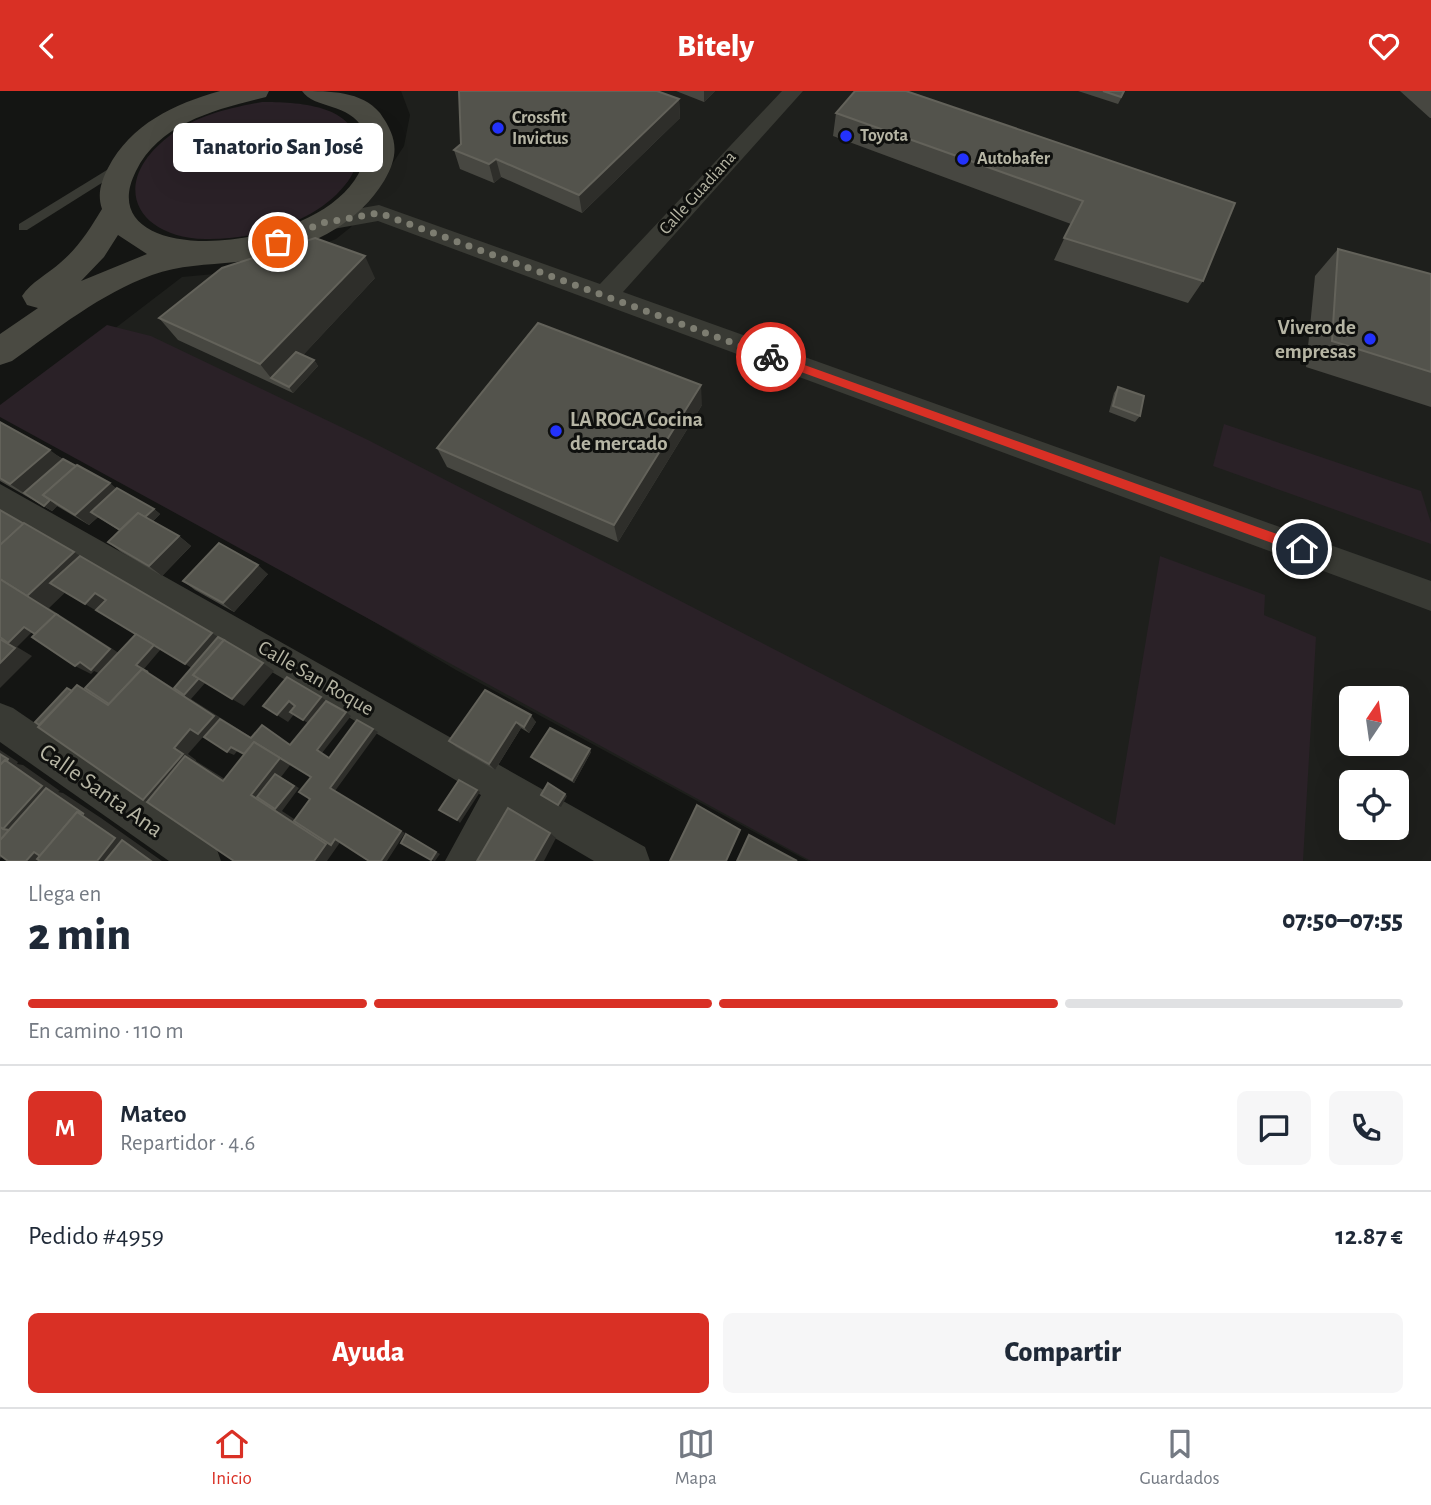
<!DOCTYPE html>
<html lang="es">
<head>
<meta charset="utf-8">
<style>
  body { margin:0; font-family:"Alegreya Sans",sans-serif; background:#f6f6f7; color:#1f2937; height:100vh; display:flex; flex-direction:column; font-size:26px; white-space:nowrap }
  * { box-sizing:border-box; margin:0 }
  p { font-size:23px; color:#747a83 }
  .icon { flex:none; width:38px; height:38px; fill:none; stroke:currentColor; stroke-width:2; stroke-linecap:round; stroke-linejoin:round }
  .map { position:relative; height:770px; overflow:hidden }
  .drawer { display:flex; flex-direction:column; background:#fff; flex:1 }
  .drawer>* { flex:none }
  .needle { width:46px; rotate:13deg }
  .tools { position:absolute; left:1339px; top:595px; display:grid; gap:14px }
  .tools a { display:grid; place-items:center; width:70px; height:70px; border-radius:10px; background:#fff; box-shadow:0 7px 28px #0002; font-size:35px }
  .pin { position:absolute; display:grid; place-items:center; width:60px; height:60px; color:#fff; margin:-30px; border:4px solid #fff; border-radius:50%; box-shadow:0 2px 7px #0007 }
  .courier { position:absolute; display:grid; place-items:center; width:70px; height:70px; margin:-35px; border:5px solid #d93025; border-radius:50%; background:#fff; color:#222; box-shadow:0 2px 9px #0007 }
  .bubble { position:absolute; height:49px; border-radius:10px; background:#fff; box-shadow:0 7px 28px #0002; font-size:23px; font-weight:800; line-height:49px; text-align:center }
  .overview em { font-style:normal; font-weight:800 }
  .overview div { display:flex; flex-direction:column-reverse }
  .overview { display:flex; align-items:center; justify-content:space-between; height:119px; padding:0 28px }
  h1 { font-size:46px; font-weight:800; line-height:52px }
  .bar { display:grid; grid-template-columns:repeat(4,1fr); gap:10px 7px; align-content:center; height:84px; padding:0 28px }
  .bar i { height:9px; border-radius:5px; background:#e0e1e3 }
  .bar .selected { background:#d93025 }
  .bar p { grid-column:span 4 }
  .line { display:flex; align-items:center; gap:18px; padding:0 28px; border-top:2px solid #e0e1e3 }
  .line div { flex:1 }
  .round { display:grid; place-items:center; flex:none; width:74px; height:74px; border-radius:10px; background:#f6f6f7 }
  .button { display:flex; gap:14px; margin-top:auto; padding:14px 28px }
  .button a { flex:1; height:80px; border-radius:10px; background:#d93025; color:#fff; font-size:28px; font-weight:800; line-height:80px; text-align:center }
  .button a+a { background:#f6f6f7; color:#1f2937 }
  header { display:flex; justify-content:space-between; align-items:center; height:91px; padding:0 28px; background:#d93025; color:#fff; font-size:32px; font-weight:800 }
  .tab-bar { display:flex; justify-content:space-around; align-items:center; height:98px; border-top:2px solid #e0e1e3; background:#fff; font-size:19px; color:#747a83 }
  .tab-bar a { display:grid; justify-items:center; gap:4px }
  .tab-bar .selected { color:#d93025 }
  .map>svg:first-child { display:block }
  .built { fill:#1e1f1c; fill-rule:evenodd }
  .green { fill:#2a2127 }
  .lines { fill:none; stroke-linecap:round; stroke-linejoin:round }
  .lane { fill:#393a34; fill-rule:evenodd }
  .street { fill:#393a34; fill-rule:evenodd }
  .secondary { fill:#4a4a42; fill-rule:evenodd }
  .wall { fill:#474741 }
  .shaded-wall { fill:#2e2e2a }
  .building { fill:#53534c; stroke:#63625a; stroke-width:2 }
  .route { fill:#d93025 }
  .done { stroke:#7d7d71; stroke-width:7; stroke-dasharray:0 12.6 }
  .poi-dot { fill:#2332fc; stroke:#0f100e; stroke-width:2.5 }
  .labels { text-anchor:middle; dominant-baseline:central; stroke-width:6; stroke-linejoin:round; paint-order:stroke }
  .far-poi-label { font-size:18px; font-weight:bold; fill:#b6b5a4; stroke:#0f100e; text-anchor:start }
  .far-street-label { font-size:18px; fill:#b6b5a4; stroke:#0f100e }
  .poi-label { font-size:21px; font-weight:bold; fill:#b6b5a4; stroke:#0f100e; text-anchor:end }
  .street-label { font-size:21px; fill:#b6b5a4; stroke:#0f100e }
  .near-street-label { font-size:24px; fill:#b6b5a4; stroke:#0f100e }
</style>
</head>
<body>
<header><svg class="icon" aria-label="back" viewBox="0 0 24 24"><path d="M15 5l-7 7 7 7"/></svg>Bitely<svg class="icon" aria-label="heart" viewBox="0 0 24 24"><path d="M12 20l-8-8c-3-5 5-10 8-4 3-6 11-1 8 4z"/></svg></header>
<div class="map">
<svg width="1431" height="770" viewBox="0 0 1431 770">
  <rect width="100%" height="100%" fill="#141513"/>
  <path class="built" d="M401 0H1431V770H808L456 579 11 317 182 186 214 183 309 159 336 148 351 136 404 55 410 24ZM1351 607H1396V653H1351ZM1351 691H1396V737H1351Z"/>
  <g class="green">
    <path d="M262 11C296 11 359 13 358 60 358 72 353 85 345 94 314 133 252 149 205 148 135 146 109 92 168 46 195 25 229 17 262 11Z"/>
    <path d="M107 234 151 245 368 349 1115 734 1160 465 1265 504 1264 524 1316 546 1303 770H811L0 326V314Z"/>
    <path d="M1224 333 1421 400 1431 432V453L1213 375Z"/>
  </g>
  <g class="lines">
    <path class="lane" d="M120 71 124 72V78L27 139H19V133Z"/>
    <g class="street">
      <path d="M782 0H803L623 201 1431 490V520L378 130 322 140 314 138 310 132 314 126 322 124 379 114 600 193Z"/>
      <path d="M0 393 645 756 650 770H594L512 722 485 770H445L481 704 0 421Z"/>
      <path d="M0 612 13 617 216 756 221 770H169L0 651Z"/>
    </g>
    <path class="secondary" d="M220 0H269L266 6C218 18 160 31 136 80 83 185 339 164 364 69 367 59 368 47 363 38 350 12 314 18 302 0 329 0 362 0 380 22 397 46 400 63 384 90 354 140 292 164 236 171 207 174 179 174 152 184 100 203 57 238 12 270L0 274V243L38 217 27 214 22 205C31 191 48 183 60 172 78 157 90 138 102 118 97 103 101 91 108 77 131 33 174 13 220 0ZM118 144 147 163 81 190 104 166Z"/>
  </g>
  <g class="wall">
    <path d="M676 0H715L704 11Z"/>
    <path d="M1078 0H1125L1118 13Z"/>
    <path d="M1400 0H1431V27H1430Z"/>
    <path d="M679 8 680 27 582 122 501 86 494 92 460 78 454 59Z"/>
    <path d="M836 22 1235 112 1203 190 1188 212 1054 169 1071 133 833 45Z"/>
    <path d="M1338 158 1431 183V316L1306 276 1315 185Z"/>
    <path d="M375 187 303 264 314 269 318 275 293 302 178 249 159 227Z"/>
    <path d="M1118 296 1140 325 1135 331 1109 321 1114 302Z"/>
    <path d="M702 314 618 451 447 376 437 357Z"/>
    <path d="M0 331 63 368 154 418 160 423 153 430 179 445 191 455 162 485 121 461 108 451 120 440 98 426 89 434 57 415 52 420 0 390Z"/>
    <path d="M268 483 234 521 195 499 183 490Z"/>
    <path d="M485 599 536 631 529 642 521 637 495 679 456 656 449 650Z"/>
    <path d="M591 661 574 692 534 669 531 666Z"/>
  </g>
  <g class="shaded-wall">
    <path d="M704 0H715L704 11Z"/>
    <path d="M679 8 680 27 582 122 579 104Z"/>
    <path d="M496 68 501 86 494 92 489 73Z"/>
    <path d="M365 165 375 187 278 291 271 287 260 273Z"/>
    <path d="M314 269 318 275 293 302 289 296Z"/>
    <path d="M701 294 702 314 618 451 614 434Z"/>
    <path d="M50 359 70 374 24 402 10 393Z"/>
    <path d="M110 392 123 403 91 421 98 426 89 434 75 424Z"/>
    <path d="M50 409 57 415 52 420 44 415Z"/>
    <path d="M154 418 160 423 134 448 127 443Z"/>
    <path d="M179 445 191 455 162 485 149 475Z"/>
    <path d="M74 461 94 474 49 517 125 566 107 586 94 580 91 583 75 575 27 505Z"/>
    <path d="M258 474 268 483 234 521 223 512Z"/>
    <path d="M95 502 110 511 100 522 85 513Z"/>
    <path d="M24 536 33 540 17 556 32 565 0 597V544Z"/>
    <path d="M212 542 224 550 198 581 185 573Z"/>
    <path d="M230 553 236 557 191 608 257 650H211L203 646 188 663 196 669V670L236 695 158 713 143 709 174 657 190 638 214 625 108 614 77 594 93 601 136 574 154 554 161 558 144 578 184 604Z"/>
    <path d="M263 572 274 580 244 615 232 608Z"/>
    <path d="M321 606 331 613 314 636 303 629Z"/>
    <path d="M289 610 299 617 288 631 277 624Z"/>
    <path d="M346 621 351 625 322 662 317 659Z"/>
    <path d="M531 624 536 631 529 642 524 636Z"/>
    <path d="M516 631 521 637 495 679 489 673Z"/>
    <path d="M373 638 378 641 335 700 405 742 387 770H381L330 697Z"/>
    <path d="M259 654 291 673 281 686 299 697 282 720 332 753 335 748 341 750 327 770H314L251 704Z"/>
    <path d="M231 656 238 659 234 664 227 661Z"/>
    <path d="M590 658 591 661 574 692 572 689Z"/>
    <path d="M0 659 18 671 17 673 23 674 60 700 58 701 63 702 101 727 162 770H26L56 704 0 768Z"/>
    <path d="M477 699 480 701 460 732 457 729Z"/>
    <path d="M565 703 567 705 561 716 558 714Z"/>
    <path d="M550 742 556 747 544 770H534Z"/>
    <path d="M410 745 440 763 435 770 431 769Z"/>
  </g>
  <g class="building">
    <path d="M459 0H657L679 8 579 104 496 68 489 73 454 59 461 53Z"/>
    <path d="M855 0H906L1235 112 1203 190 1064 147 1083 110 836 22Z"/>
    <path d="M1103 0H1124L1121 6Z"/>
    <path d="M315 147 365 165 260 273 159 227 222 177Z"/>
    <path d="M1338 158 1431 183V281L1332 250Z"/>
    <path d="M538 232 701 294 614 434 437 357Z"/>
    <path d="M296 261 314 269 289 296 271 287Z"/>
    <path d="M1118 296 1144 305 1140 325 1113 315Z"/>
    <path d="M0 331 50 359 10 393 0 387Z"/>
    <path d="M63 368 76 375 43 404 50 409 44 415 24 402Z"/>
    <path d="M77 374 110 392 75 424 43 404Z"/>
    <path d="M117 397 154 418 145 426 138 422 120 439 91 421Z"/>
    <path d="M0 419 24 433 0 454Z"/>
    <path d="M138 422 179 445 149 475 108 451Z"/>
    <path d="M24 432 74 461 27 505 0 488V454Z"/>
    <path d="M219 452 258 474 223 512 183 490Z"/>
    <path d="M80 465 212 542 185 573 96 519 106 509 95 502 85 513 50 492Z"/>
    <path d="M0 488 27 505 59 525 56 523 35 543 24 536 8 552 0 546Z"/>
    <path d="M56 523 110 558 91 579 80 571 75 575 32 546Z"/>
    <path d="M136 543 154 554 136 574 148 581 142 578 109 613 85 597Z"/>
    <path d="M218 546 224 549 193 584 199 587 184 604 174 597Z"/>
    <path d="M0 548 15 557 0 572Z"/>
    <path d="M224 549 263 572 232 608 193 584Z"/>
    <path d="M142 578 214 625 198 643 190 638 174 657 183 663 143 709 38 636 77 594 108 614Z"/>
    <path d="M287 586 321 606 303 629 290 621 295 615 289 610 277 624 263 615Z"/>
    <path d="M67 597 72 600 39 634 35 631Z"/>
    <path d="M485 599 531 624 524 636 516 631 489 673 449 650Z"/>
    <path d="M326 610 346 621 317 659 329 667 357 629 373 638 330 697 401 740 381 770H369L335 748 331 754 294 730 310 708 299 701 311 686 254 651 244 663 231 656 227 661 204 646 220 628 251 647 262 634 290 654Z"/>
    <path d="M550 637 590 658 572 689 531 666Z"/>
    <path d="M254 651 280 667 251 704 326 753 314 770H234L147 711 185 665 223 690Z"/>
    <path d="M0 663 8 668 7 670 5 669 0 674Z"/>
    <path d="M5 669 42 695 3 738 0 736V674Z"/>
    <path d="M275 683 294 695 275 718 257 706Z"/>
    <path d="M459 689 477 699 457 729 439 719Z"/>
    <path d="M548 692 565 703 558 714 541 704Z"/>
    <path d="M46 697 84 723 77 721 40 765 34 761 26 770H8L0 764V749Z"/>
    <path d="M697 714 740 739 726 770H670Z"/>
    <path d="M508 717 550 742 534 770H477Z"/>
    <path d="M77 721 115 747 97 770H40L37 768Z"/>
    <path d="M0 736 3 738 9 739 0 749Z"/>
    <path d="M406 743 436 761 431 769 401 752Z"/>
    <path d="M749 744 797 770H737Z"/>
    <path d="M122 749 151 770H105Z"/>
  </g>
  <path class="route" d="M771 262 1302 452 1308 458 1302 463 768 269V263Z"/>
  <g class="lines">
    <path class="done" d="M278 151 322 132 379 122 771 266"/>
  </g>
  <g class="poi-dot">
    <circle cx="498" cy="37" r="7"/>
    <circle cx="846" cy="45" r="7"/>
    <circle cx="963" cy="68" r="7"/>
    <circle cx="1370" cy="248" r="7"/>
    <circle cx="556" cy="340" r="7"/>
  </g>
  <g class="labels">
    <g class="far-poi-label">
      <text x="512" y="27">Crossfit<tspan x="512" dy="21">Invictus</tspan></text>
      <text x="860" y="45">Toyota</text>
      <text x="977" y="68">Autobafer</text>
    </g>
    <g class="far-street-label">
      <text transform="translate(698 102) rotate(-48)">Calle Guadiana</text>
    </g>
    <g class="poi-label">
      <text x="1356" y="236">Vivero de<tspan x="1356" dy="24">empresas</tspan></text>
      <text x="570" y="328" text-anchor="start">LA ROCA Cocina<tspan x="570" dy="24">de mercado</tspan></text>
    </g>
    <g class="street-label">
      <text transform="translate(316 587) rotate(30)">Calle San Roque</text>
    </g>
    <g class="near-street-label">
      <text transform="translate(101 700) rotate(35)">Calle Santa Ana</text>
    </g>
  </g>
</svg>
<div class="tools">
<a><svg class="needle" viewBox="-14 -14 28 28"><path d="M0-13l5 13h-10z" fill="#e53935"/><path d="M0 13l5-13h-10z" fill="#747a83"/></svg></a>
<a><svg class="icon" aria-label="locate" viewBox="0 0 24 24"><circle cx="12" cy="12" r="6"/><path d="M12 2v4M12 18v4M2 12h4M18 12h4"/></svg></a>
</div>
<div class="pin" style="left:278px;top:151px;background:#ea580c"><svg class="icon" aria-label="bag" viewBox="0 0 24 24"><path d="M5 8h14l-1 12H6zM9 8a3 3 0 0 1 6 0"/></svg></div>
<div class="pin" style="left:1302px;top:458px;background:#1f2937"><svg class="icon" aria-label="home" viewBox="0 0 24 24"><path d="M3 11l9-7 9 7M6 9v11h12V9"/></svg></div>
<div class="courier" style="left:771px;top:266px"><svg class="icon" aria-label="bike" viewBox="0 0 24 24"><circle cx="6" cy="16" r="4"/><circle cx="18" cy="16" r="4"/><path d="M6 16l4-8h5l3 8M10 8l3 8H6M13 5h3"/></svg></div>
<div class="bubble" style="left:173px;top:32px;width:210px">Tanatorio San José</div>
</div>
<section class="drawer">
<div class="overview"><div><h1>2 min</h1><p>Llega en</p></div><em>07:50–07:55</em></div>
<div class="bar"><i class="selected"></i><i class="selected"></i><i class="selected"></i><i></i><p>En camino · 110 m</p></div>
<div class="line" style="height:126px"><b class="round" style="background:#d93025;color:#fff">M</b><div><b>Mateo</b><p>Repartidor · 4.6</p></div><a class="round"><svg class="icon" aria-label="chat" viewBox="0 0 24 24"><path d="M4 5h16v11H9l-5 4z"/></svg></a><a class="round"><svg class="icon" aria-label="phone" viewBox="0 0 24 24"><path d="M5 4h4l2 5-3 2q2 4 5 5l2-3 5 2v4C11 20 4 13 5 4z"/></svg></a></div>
<div class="line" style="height:91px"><div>Pedido #4959</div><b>12.87 €</b></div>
<div class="button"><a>Ayuda</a><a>Compartir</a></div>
</section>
<nav class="tab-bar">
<a class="selected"><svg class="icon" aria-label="home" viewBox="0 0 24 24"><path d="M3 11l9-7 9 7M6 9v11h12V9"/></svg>Inicio</a>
<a><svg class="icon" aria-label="map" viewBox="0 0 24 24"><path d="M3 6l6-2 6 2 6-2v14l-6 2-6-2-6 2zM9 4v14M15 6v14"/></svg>Mapa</a>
<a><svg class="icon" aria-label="saved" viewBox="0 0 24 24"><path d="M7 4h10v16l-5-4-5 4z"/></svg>Guardados</a>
</nav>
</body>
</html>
